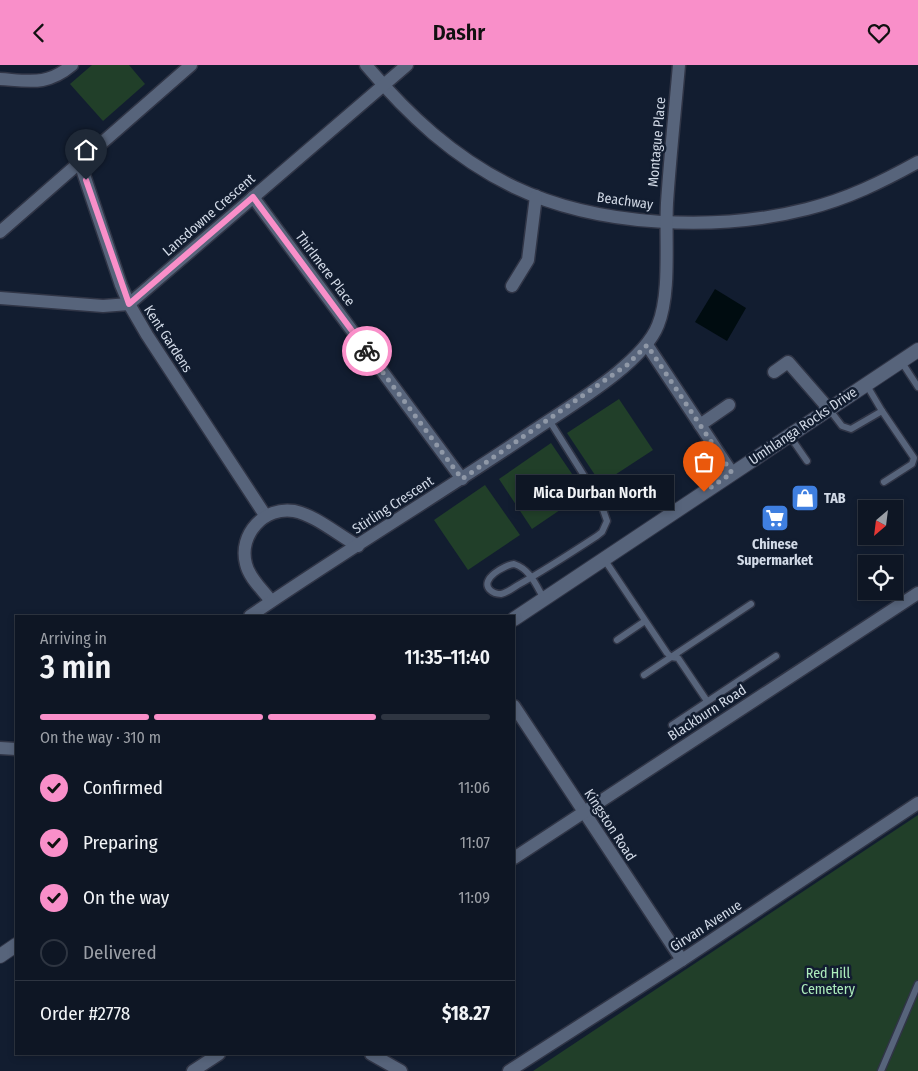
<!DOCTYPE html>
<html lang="en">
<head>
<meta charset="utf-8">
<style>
  body { margin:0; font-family:"Fira Sans Condensed",sans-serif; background:#171f2c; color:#f1f3f6; height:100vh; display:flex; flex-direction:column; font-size:19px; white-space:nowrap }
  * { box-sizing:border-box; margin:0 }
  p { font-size:16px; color:#9b9fa6 }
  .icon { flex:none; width:28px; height:28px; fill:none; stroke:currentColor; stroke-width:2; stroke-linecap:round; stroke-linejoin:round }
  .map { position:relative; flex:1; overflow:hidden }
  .details { position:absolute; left:15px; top:550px; width:500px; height:440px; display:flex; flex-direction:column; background:#0e1624; border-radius:0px; box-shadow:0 2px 8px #0003,0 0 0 1px #2e3541 }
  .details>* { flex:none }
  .needle { width:32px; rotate:208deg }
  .buttons { position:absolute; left:858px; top:435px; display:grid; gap:10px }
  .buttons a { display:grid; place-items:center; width:45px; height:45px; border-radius:0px; background:#0e1624; box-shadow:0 2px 8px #0003,0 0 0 1px #2e3541; font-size:25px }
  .pin { position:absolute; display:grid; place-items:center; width:42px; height:42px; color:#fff; margin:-51px -21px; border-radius:50% 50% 50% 0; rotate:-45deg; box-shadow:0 0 5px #0007 }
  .pin .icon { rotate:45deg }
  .courier { position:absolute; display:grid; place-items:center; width:50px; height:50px; margin:-25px; border:4px solid #f98fc9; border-radius:50%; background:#fff; color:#222; box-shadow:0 1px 6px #0007 }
  .bubble { position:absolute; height:35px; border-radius:0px; background:#0e1624; box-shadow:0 2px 8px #0003,0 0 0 1px #2e3541; font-size:16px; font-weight:600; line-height:35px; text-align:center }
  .summary em { font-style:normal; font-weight:600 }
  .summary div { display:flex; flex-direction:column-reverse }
  .summary { display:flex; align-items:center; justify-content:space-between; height:85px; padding:0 25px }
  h1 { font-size:32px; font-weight:600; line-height:38px }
  .bar { display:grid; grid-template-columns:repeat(4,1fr); gap:8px 5px; align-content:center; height:60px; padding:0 25px }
  .bar i { height:6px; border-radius:4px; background:#2e3541 }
  .bar .on { background:#f98fc9 }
  .bar p { grid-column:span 4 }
  .line { display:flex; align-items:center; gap:12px; padding:0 25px; border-top:1px solid #2e3541 }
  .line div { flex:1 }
  ol { padding:0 25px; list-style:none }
  li { display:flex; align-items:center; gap:15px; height:55px }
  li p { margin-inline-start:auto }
  li .icon { padding:5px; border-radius:50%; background:#f98fc9; color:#111; stroke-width:4 }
  li:last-child { color:#9b9fa6 }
  li i { width:28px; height:28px; border:2px solid #2e3541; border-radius:50% }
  header { display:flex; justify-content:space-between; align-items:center; height:65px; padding:0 25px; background:#f98fc9; color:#111; font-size:22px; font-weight:600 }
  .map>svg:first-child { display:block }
  .green { fill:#213f29 }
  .water { fill:#000c10 }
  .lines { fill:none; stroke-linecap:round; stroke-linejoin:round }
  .service-casing { stroke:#303546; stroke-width:9 }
  .minor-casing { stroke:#303546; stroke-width:15 }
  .secondary-casing { stroke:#303546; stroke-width:16 }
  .service { stroke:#57647b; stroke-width:6 }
  .minor { stroke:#57647b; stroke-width:12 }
  .secondary { stroke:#57647b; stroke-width:14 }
  .done { stroke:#8f98a7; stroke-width:5; stroke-dasharray:0 9 }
  .route { stroke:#f98fc9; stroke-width:6 }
  .labels { text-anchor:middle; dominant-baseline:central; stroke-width:5; stroke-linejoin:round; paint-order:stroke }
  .street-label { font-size:14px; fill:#d2dae7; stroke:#121d30 }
  .poi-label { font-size:14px; font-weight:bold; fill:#d2dae7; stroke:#121d30; text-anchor:start }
  .park-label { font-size:14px; fill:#adedbc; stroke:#121d30 }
</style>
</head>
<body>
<header><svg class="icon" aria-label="back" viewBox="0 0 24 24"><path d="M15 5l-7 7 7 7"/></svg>Dashr<svg class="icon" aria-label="heart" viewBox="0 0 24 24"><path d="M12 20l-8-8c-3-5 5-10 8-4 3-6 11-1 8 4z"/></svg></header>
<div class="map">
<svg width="918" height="1006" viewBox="0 0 918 1006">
  <rect width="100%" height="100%" fill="#121d30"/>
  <g class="green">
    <path d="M92 0H129L145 19 103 56 70 19Z"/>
    <path d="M619 334 653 385 601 419 567 368Z"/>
    <path d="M551 378 585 428 532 464 499 414Z"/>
    <path d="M485 420 520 470 468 505 434 455Z"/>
    <path d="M918 750V1006H533Z"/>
  </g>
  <path class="water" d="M715 224 746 243 727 276 695 257Z"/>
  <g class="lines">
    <defs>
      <g id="service">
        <path d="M901 296 918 322"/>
        <path d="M829 344 842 361 851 364 882 346 866 319"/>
        <path d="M882 346 914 393 912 399 884 417"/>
        <path d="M789 370 807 396"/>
        <path d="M604 494 667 588 671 592 678 593 707 636"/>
        <path d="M544 534C536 520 530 504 514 499 505 500 479 514 490 525 493 528 497 529 501 529 507 528 513 523 518 520 545 505 571 488 597 471L602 467 607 456 600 436 549 355"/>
        <path d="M617 575 645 556"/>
        <path d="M644 610 751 539"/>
        <path d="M672 660 776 591"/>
        <path d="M881 1006 918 919"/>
      </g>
      <g id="minor">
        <path d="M366 0C408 50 454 93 514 122 598 162 717 167 807 144 847 134 882 117 918 97"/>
        <path d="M0 14C30 16 47 21 72 0"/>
        <path d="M80 98 121 220 129 239 147 270 265 450"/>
        <path d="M253 132 462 414"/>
        <path d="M0 167 191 0"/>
        <path d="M512 221 528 195 536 131"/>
        <path d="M0 233 103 241 129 239 407 0"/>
        <path d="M647 280 732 408"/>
        <path d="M774 307 788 297 829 344"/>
        <path d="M700 360 729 340"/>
        <path d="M271 536C263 525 249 513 246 499 238 469 265 441 294 446 315 450 338 470 358 481"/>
        <path d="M250 551C343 487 440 429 533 366 568 342 643 299 658 260 671 228 665 174 667 138 670 92 675 46 679 0"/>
        <path d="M514 641 682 895"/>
        <path d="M0 683 16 684"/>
        <path d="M514 793 918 528"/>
        <path d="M371 989 401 1006"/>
        <path d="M193 1006 219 989"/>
        <path d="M509 1006 682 895 918 738"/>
      </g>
      <g id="secondary">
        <path d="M514 554 918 285"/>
        <path d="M0 891 16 880"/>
      </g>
    </defs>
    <use href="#service" class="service-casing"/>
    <use href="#minor" class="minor-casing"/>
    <use href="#secondary" class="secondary-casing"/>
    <use href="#service" class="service"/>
    <use href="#minor" class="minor"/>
    <use href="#secondary" class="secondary"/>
  </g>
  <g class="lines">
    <path class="done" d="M367 286 462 414 627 300 647 280 732 408 704 427"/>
    <path class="route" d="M86 115 129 239 253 132 367 286"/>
  </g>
  <defs>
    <symbol id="shop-square" viewBox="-11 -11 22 22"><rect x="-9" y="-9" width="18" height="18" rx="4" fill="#3f7fe0" stroke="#121d30"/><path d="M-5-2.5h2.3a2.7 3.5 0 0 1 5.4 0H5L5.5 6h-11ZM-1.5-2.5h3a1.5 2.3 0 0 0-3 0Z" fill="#fff"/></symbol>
    <symbol id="supermarket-square" viewBox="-11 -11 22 22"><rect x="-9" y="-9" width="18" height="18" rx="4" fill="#3f7fe0" stroke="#121d30"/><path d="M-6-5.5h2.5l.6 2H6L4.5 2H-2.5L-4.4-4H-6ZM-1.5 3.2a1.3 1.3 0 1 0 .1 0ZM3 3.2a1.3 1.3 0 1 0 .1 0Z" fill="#fff"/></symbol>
  </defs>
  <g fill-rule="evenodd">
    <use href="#shop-square" x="789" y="417" width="32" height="32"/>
    <use href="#supermarket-square" x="759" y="437" width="32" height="32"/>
  </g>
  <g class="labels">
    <g class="street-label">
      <text transform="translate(657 77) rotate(-85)">Montague Place</text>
      <text transform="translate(625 136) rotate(8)">Beachway</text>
      <text transform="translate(209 150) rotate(-41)">Lansdowne Crescent</text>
      <text transform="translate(325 204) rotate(53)">Thirlmere Place</text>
      <text transform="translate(168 274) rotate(57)">Kent Gardens</text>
      <text transform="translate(803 361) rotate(-34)">Umhlanga Rocks Drive</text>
      <text transform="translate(393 440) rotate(-33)">Stirling Crescent</text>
      <text transform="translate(707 648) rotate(-33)">Blackburn Road</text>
      <text transform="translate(610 760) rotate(57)">Kingston Road</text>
      <text transform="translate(706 861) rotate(-33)">Girvan Avenue</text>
    </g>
    <g class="poi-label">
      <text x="824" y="433">TAB</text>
      <text x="775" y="479" text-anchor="middle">Chinese<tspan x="775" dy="16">Supermarket</tspan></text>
    </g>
    <g class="park-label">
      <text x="828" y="908">Red Hill<tspan x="828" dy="16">Cemetery</tspan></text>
    </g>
  </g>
</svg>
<div class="buttons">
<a><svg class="needle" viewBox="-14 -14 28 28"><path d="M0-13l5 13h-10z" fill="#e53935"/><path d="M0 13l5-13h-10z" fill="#9b9fa6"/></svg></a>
<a><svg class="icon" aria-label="locate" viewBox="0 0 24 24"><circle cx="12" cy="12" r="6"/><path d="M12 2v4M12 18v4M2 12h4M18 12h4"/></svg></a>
</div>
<div class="pin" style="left:704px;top:427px;background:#ea580c"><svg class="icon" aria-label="bag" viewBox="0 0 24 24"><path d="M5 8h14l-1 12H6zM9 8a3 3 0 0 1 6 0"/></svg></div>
<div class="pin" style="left:86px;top:115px;background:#1f2937"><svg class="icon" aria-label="home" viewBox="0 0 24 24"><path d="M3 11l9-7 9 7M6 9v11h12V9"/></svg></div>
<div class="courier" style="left:367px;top:286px"><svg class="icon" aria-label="bike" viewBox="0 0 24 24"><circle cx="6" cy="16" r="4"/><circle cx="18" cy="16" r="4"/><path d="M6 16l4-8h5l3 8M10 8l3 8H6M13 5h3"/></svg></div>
<div class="bubble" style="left:516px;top:410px;width:158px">Mica Durban North</div>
<section class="details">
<div class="summary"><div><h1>3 min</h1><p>Arriving in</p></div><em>11:35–11:40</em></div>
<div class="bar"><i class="on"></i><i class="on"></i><i class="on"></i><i></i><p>On the way · 310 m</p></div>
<ol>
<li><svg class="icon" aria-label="check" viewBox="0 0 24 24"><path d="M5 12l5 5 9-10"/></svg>Confirmed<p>11:06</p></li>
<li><svg class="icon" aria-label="check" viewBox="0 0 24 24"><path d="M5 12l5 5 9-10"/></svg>Preparing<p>11:07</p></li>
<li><svg class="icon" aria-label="check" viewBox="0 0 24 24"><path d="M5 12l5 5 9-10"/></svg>On the way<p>11:09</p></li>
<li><i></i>Delivered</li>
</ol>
<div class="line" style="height:65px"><div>Order #2778</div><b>$18.27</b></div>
</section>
</div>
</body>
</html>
